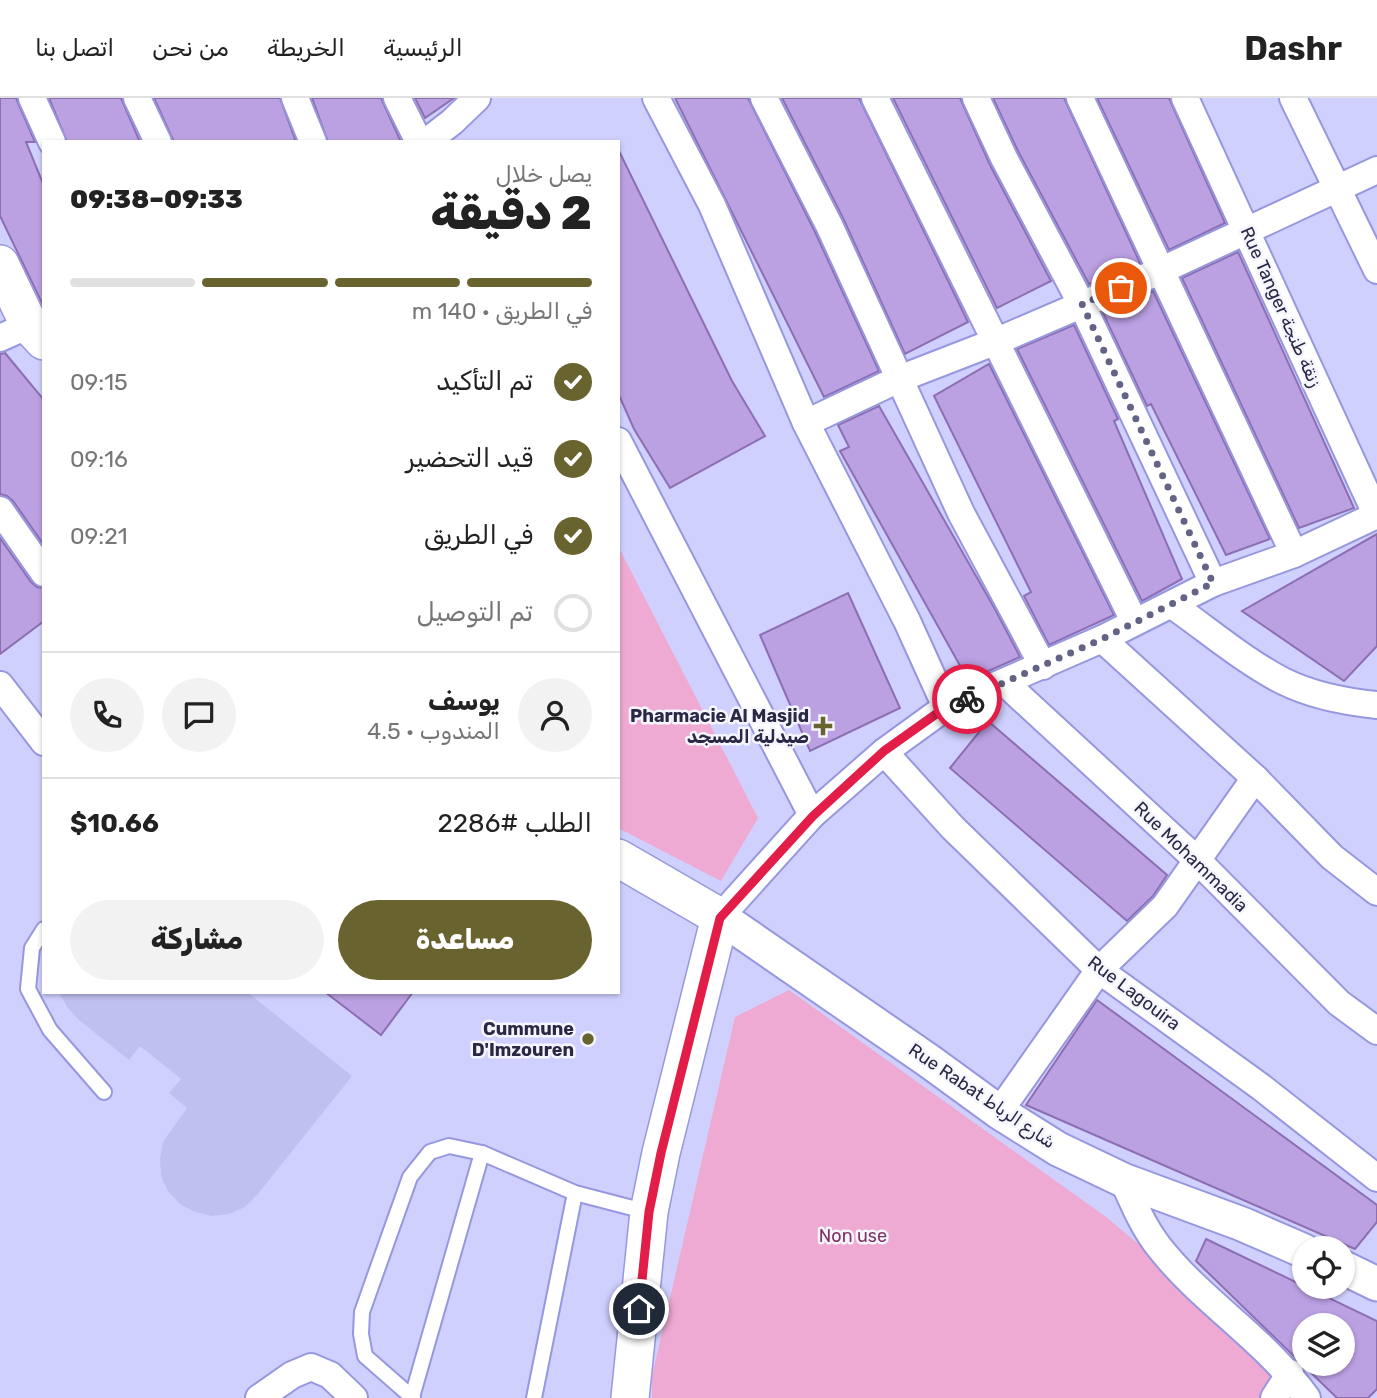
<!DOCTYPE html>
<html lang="ar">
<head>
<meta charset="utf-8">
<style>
  body { margin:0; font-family:Rubik,Vazirmatn,sans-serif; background:#f2f2f2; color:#222; direction:rtl; height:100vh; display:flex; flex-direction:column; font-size:26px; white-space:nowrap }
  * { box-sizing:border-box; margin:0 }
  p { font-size:23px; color:#767676 }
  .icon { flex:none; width:38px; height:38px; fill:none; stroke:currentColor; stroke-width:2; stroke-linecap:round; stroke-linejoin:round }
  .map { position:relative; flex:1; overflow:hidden; direction:ltr }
  .panel { position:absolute; left:42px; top:42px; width:578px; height:854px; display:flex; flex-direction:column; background:#fff; border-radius:0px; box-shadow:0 2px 5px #0004; direction:rtl }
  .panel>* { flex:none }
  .fabs { position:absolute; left:1292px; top:1138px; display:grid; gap:14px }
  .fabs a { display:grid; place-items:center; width:63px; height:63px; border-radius:50%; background:#fff; box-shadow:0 2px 5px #0004; font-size:35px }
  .pin { position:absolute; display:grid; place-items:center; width:60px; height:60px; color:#fff; margin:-30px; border:4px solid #fff; border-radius:50%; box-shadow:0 2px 7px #0007 }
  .courier { position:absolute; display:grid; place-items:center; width:70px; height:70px; margin:-35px; border:5px solid #e11d48; border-radius:50%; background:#fff; color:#222; box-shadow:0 2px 9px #0007 }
  .summary em { font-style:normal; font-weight:800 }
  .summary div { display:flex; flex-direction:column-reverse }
  .summary { display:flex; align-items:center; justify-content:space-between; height:119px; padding:0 28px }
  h1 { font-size:46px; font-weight:800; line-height:52px }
  .bar { display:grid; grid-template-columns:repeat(4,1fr); gap:10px 7px; align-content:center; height:84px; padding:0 28px }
  .bar i { height:9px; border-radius:5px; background:#e0e0e0 }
  .bar .on { background:#696330 }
  .bar p { grid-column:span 4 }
  .line { display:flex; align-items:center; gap:18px; padding:0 28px; border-top:2px solid #e0e0e0 }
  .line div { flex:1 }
  .round { display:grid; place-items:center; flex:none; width:74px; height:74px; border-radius:37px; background:#f2f2f2 }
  ol { padding:0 28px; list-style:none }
  li { display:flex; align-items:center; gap:21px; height:77px }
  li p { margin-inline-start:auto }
  li .icon { padding:7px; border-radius:50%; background:#696330; color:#fff; stroke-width:4 }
  li:last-child { color:#767676 }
  li i { width:38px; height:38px; border:4px solid #e0e0e0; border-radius:50% }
  .primary-button { display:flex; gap:14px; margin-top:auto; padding:14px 28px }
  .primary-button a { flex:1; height:80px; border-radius:42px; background:#696330; color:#fff; font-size:28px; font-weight:800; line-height:80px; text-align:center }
  .primary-button a+a { background:#f2f2f2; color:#222 }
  header { display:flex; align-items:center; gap:42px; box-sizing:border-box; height:98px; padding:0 35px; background:#fff; border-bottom:2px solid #e0e0e0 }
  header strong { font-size:33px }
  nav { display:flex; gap:38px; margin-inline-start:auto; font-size:24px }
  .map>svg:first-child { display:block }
  .built { fill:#bfc0f0 }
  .green { fill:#eeaad2 }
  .building { fill:#bba0e2; stroke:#8c6fb2; stroke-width:2; fill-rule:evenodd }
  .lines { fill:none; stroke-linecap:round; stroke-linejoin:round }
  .service-casing { stroke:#9797df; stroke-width:18 }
  .minor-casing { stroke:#9797df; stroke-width:30 }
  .tertiary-casing { stroke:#9797df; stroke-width:37 }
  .secondary-casing { stroke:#9797df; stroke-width:40 }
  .service { stroke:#fff; stroke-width:14 }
  .minor { stroke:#fff; stroke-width:26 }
  .tertiary { stroke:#fff; stroke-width:33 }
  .secondary { stroke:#fff; stroke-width:37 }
  .done { stroke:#636386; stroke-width:7; stroke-dasharray:0 12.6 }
  .route { stroke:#e11d48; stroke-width:9 }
  .poi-dot { fill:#696330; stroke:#f5f5fd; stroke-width:2.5 }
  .labels { text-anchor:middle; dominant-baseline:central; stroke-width:5; stroke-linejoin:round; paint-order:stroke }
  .street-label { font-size:18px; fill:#292845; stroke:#f5f5fd }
  .poi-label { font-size:18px; font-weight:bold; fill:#292845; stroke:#f5f5fd; text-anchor:end }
  .park-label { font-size:18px; fill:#7f2f64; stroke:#f5f5fd }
</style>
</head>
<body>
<header>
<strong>Dashr</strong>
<nav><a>الرئيسية</a><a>الخريطة</a><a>من نحن</a><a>اتصل بنا</a></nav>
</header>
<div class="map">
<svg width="1377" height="1300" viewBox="0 0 1377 1300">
  <rect width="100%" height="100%" fill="#cfd0fe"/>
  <path class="built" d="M59 894H247L352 978 257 1097 245 1109 229 1116 212 1118 195 1114 180 1106 168 1093 161 1078 160 1061 163 1044 187 1010 169 995 181 981 140 948 129 962 79 922 67 909Z"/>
  <g class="green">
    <path d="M618 448 758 720 721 783 618 730Z"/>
    <path d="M789 892 1106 1119 1287 1269 1268 1300H652V1278L735 919Z"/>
  </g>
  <g class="building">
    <path d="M0 0H16L35 44H26L44 88V209L0 118Z"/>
    <path d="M49 0H121L140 44H67Z"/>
    <path d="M154 0H280L296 44H174Z"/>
    <path d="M312 0H381L401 44H328Z"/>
    <path d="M415 0H454L425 20Z"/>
    <path d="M675 0H748L815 134 879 273 824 299Z"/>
    <path d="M782 0H859L968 224 905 256 843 120Z"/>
    <path d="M893 0H960L990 67 1051 183 997 210Z"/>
    <path d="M993 0H1064L1140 165 1089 186 1018 53Z"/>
    <path d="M1097 0H1169L1225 125 1169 152Z"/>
    <path d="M618 51 732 283 765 338 670 390 634 331 618 295Z"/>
    <path d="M1238 154 1354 410 1299 430 1182 180Z"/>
    <path d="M1153 193 1270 441 1226 457 1151 306 1147 308 1103 215Z"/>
    <path d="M1074 227 1118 321 1114 323 1182 481 1142 503 1017 251Z"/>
    <path d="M5 255 44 302V447L13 403 7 398 0 396V256Z"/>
    <path d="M989 266 1114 517 1049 547 1024 498 1031 494 934 298Z"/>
    <path d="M879 308 996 513 1020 559 968 582 840 353 849 349 838 327Z"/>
    <path d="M1377 436V548L1344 583 1242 513Z"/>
    <path d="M0 440 31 484 37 489 44 490V523L0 556Z"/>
    <path d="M848 495 900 610 810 653 760 537Z"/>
    <path d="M988 623 1167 777 1153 798 1127 823 950 670Z"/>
    <path d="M325 894H413L381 937Z"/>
    <path d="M1097 902 1377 1107V1124L1355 1151 1026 1007Z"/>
    <path d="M1206 1141 1377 1223V1291L1368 1300H1337L1196 1163ZM1304 1227H1342V1265H1304Z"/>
  </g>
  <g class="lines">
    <defs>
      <g id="service">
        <path d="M44 831 32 850 28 891 50 932 104 994"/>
        <path d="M412 1299 482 1055"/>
        <path d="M413 1300 365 1258 361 1236 362 1214 410 1079 430 1054 449 1048 482 1055 575 1095 648 1114"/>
        <path d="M534 1300 575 1095"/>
      </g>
      <g id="minor">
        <path d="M32 0 52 44"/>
        <path d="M137 0 158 44"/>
        <path d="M295 0 313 44"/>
        <path d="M397 0 419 44"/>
        <path d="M656 0 712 107 806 325 907 523 946 609"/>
        <path d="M764 0 829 127 961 415 1043 568"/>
        <path d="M875 0 1134 523"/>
        <path d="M976 0 1004 60 1082 207 1213 485"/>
        <path d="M1080 0 1294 456"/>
        <path d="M1185 0 1377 418"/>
        <path d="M1293 0 1377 172"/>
        <path d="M426 44 452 24 477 0"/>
        <path d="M0 240 29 227 44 224"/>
        <path d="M806 325 899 281 997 243 1160 173 1377 72"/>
        <path d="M618 343 812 717"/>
        <path d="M0 412 44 475"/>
        <path d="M1172 507C1208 532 1244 563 1283 583 1311 597 1347 604 1377 607"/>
        <path d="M1102 541 1255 680 1332 759 1377 794"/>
        <path d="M1005 585 1197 762 1339 905 1377 933"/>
        <path d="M0 587 44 644"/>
        <path d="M884 654 953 730 1099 872 1261 989 1377 1080"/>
        <path d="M720 819 812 717 884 654 946 609 1102 541 1213 485 1294 456 1377 417"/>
        <path d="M999 1014 1099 872 1165 808 1255 680"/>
        <path d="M1123 1082C1133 1104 1143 1129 1159 1149 1202 1204 1265 1241 1307 1300"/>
        <path d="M259 1300 292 1277 311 1269 330 1277 354 1300"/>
        <path d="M1274 1300 1290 1275"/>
      </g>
      <g id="tertiary">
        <path d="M720 819 929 963 999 1014 1058 1051 1123 1082 1242 1126 1304 1153"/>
        <path d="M1342 1169 1377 1186"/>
      </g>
      <g id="secondary">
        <path d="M0 166 29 227 44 243"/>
        <path d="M618 760 720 819 661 1055 649 1114 630 1300"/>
      </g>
    </defs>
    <use href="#service" class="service-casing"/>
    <use href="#minor" class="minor-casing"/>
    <use href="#tertiary" class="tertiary-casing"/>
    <use href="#secondary" class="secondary-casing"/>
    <use href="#service" class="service"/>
    <use href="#minor" class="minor"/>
    <use href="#tertiary" class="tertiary"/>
    <use href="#secondary" class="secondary"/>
  </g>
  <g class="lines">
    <path class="done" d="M967 601 1102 541 1213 485 1082 206 1121 190"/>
    <path class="route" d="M639 1211 649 1114 661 1055 720 820 813 718 884 653 946 609 967 601"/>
  </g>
  <g class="poi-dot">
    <path d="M819.5 617.5h7v7h7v7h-7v7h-7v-7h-7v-7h7z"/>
    <circle cx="588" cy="941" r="7"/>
  </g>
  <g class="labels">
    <g class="street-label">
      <text transform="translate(1281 209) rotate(66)">Rue Tanger زنقة طنجة</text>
      <text transform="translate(1191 759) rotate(44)">Rue Mohammadia</text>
      <text transform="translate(1134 895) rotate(37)">Rue Lagouira</text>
      <text transform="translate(982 998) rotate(34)">Rue Rabat شارع الرباط</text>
    </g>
    <g class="poi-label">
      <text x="809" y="618">Pharmacie Al Masjid<tspan x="809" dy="21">صيدلية المسجد</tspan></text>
      <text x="574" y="931">Cummune<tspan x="574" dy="21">D'Imzouren</tspan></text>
    </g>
    <g class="park-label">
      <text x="853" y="1138">Non use</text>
    </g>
  </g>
</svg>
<div class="fabs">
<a><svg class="icon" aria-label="locate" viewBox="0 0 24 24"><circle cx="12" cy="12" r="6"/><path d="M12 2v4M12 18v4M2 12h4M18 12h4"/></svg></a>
<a><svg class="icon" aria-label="layers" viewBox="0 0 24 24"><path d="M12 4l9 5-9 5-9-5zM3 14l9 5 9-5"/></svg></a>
</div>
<div class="pin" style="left:1121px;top:190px;background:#ea580c"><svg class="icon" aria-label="bag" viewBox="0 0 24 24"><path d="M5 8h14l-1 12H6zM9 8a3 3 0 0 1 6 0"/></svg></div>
<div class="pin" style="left:639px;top:1211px;background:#1f2937"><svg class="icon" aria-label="home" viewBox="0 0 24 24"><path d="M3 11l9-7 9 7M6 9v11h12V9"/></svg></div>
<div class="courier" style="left:967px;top:601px"><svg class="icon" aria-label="bike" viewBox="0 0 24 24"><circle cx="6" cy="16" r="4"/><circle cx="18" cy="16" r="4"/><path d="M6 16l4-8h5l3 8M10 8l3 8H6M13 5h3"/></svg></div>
<section class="panel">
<div class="summary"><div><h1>2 دقيقة</h1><p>يصل خلال</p></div><em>09:33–09:38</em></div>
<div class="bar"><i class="on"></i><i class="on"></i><i class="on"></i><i></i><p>في الطريق · 140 m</p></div>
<ol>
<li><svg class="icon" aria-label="check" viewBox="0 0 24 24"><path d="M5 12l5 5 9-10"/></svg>تم التأكيد<p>09:15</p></li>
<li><svg class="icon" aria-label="check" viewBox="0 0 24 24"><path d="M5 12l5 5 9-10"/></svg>قيد التحضير<p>09:16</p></li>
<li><svg class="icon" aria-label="check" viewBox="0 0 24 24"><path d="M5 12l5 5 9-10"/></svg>في الطريق<p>09:21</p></li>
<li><i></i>تم التوصيل</li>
</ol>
<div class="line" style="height:126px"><a class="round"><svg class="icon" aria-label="person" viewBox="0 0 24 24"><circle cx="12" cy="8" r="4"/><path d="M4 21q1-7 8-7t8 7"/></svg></a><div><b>يوسف</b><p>المندوب · 4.5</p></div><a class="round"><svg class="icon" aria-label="chat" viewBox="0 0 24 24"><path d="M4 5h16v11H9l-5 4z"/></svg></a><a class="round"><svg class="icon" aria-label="phone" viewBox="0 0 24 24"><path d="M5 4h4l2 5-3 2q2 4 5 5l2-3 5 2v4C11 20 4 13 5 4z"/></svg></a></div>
<div class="line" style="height:91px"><div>الطلب #2286</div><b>$10.66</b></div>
<div class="primary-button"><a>مساعدة</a><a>مشاركة</a></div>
</section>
</div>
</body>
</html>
